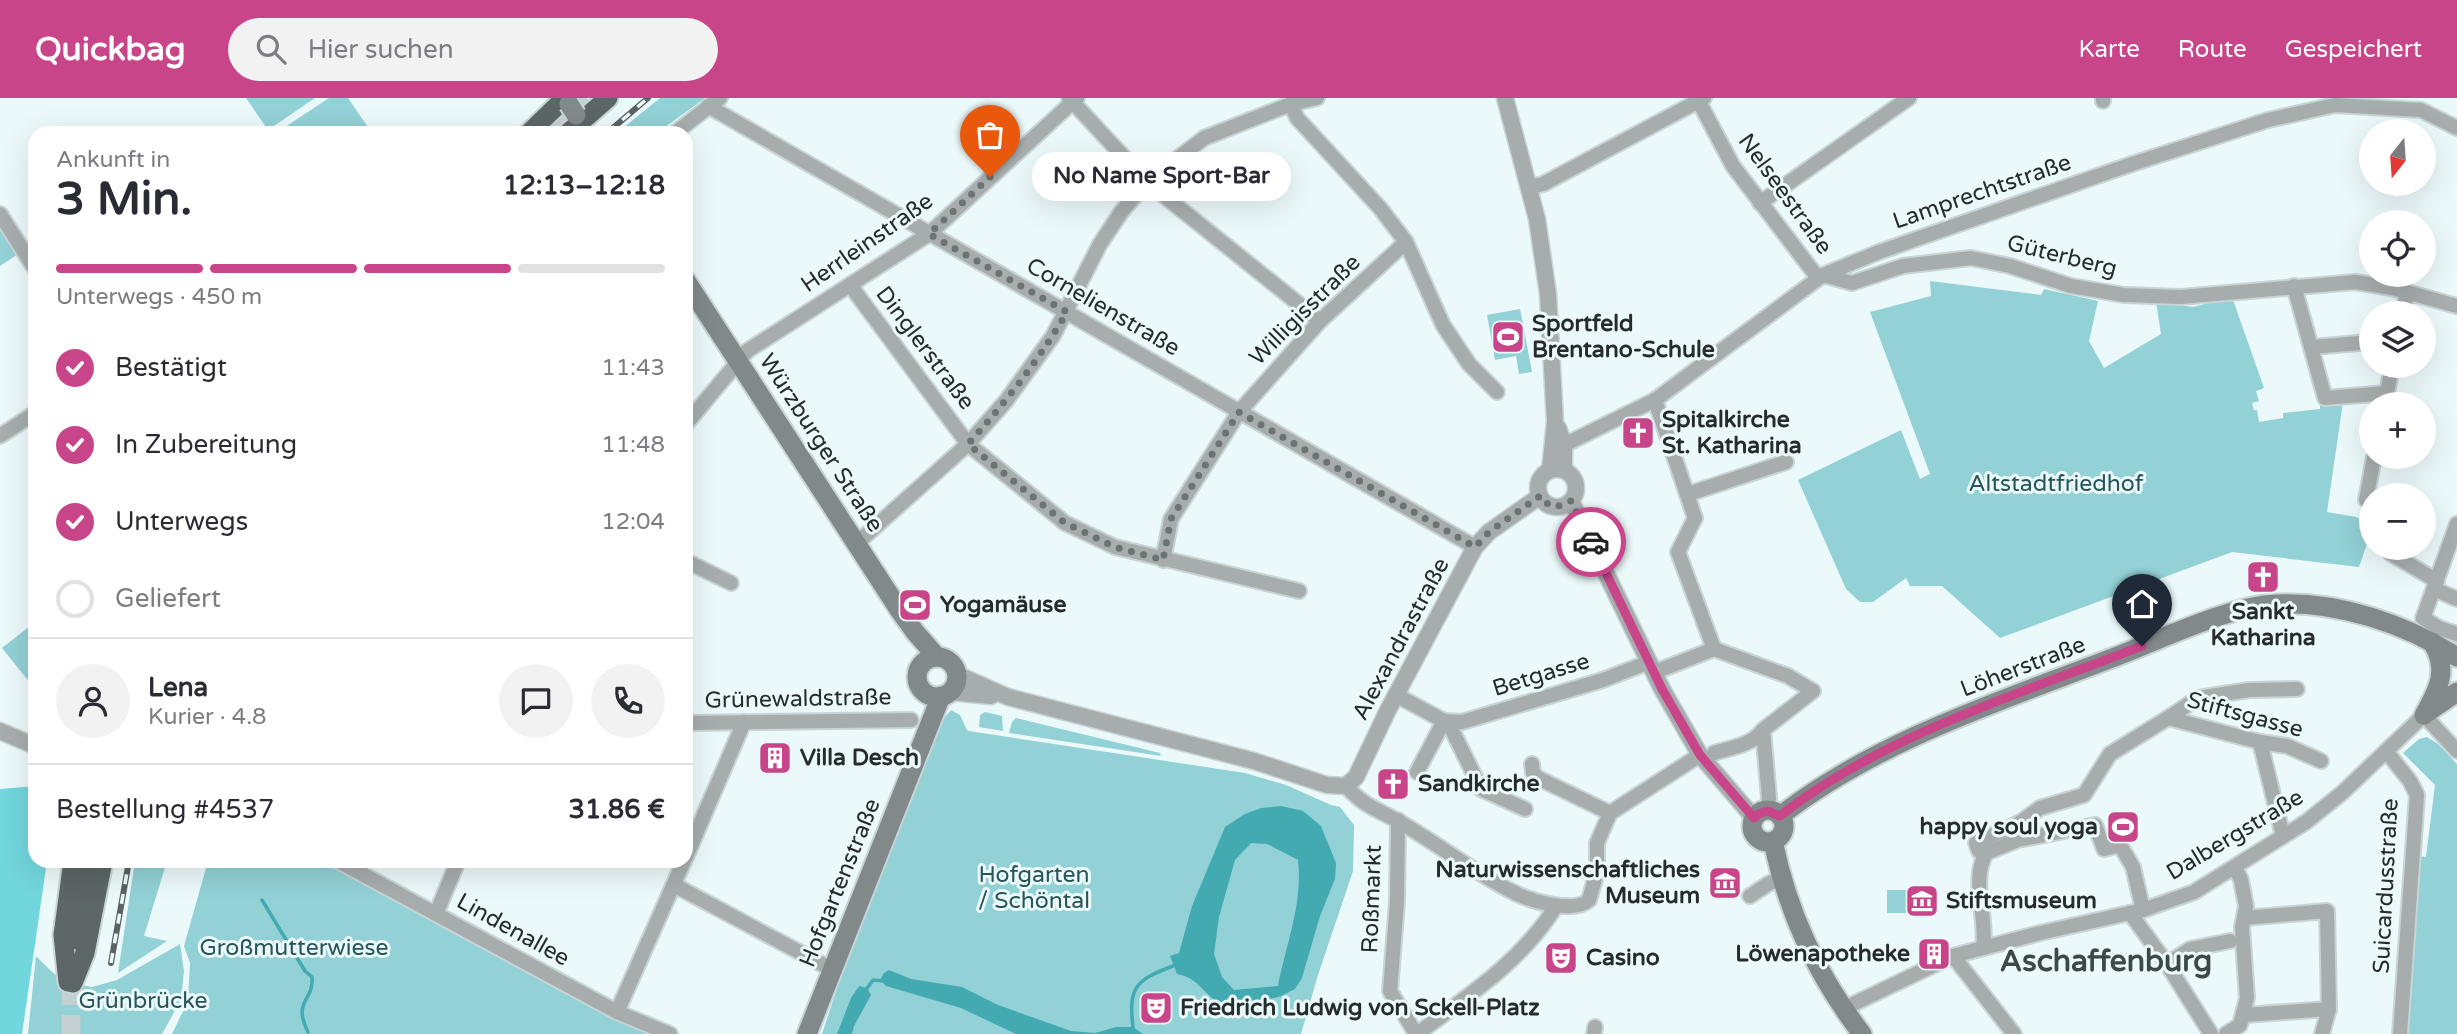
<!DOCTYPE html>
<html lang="de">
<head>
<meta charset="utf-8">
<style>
  body { margin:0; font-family:"Varela Round",sans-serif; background:#f2f2f3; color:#2b2b33; height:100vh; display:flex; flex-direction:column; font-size:26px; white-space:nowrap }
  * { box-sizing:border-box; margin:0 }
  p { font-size:23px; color:#7c7c81 }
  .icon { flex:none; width:38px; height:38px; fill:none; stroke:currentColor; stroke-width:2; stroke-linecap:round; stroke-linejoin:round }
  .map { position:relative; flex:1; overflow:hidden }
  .side { position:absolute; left:28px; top:28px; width:665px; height:742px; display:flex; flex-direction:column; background:#fff; border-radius:21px; box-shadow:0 7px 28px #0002 }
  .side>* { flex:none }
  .needle { width:46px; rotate:197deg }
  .controls { position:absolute; left:2359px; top:21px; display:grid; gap:14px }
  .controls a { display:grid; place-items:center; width:77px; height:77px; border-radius:50%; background:#fff; box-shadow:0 7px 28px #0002; font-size:35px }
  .pin { position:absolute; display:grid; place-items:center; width:60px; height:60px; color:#fff; margin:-72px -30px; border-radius:50% 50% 50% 0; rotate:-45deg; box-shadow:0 0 7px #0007 }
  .pin .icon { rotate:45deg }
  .courier { position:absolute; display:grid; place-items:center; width:70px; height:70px; margin:-35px; border:5px solid #c9458a; border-radius:50%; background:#fff; color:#222; box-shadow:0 2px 9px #0007 }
  .bubble { position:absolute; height:49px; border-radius:24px; background:#fff; box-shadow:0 7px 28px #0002; font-size:23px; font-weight:700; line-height:49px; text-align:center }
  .overview em { font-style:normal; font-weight:700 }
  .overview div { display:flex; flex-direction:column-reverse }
  .overview { display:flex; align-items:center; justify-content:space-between; height:119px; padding:0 28px }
  h1 { font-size:46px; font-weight:700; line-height:52px }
  .bar { display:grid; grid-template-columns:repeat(4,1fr); gap:10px 7px; align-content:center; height:84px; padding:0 28px }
  .bar i { height:9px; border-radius:5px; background:#e1e1e2 }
  .bar .on { background:#c9458a }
  .bar p { grid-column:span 4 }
  .line { display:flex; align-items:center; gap:18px; padding:0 28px; border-top:2px solid #e1e1e2 }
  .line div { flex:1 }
  .round { display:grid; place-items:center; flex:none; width:74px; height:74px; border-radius:37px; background:#f2f2f3 }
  ol { padding:0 28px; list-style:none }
  li { display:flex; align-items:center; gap:21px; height:77px }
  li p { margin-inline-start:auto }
  li .icon { padding:7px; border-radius:50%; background:#c9458a; color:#fff; stroke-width:4 }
  li:last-child { color:#7c7c81 }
  li i { width:38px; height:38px; border:4px solid #e1e1e2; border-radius:50% }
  header { display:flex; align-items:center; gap:42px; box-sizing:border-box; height:98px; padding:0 35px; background:#c9458a; color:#fff }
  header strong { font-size:33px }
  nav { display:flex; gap:38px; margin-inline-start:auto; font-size:24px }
  .search { width:490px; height:63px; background:#f2f2f3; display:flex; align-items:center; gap:18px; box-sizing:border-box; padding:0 24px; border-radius:38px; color:#7c7c81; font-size:26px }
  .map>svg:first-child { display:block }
  .green { fill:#92d1d6 }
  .forest { fill:#72d6dd }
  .water { fill:#43aab2; fill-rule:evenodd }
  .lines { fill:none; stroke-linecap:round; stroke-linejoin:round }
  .stream { stroke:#43aab2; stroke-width:3.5 }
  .trunk-tunnel { stroke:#c4d0d1; stroke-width:19; stroke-dasharray:19 10; stroke-linecap:butt }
  .minor-casing { stroke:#c8d4d5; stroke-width:18 }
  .tertiary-casing { stroke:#c8d4d5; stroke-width:19 }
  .secondary-casing { stroke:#c8d4d5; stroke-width:23 }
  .trunk-casing { stroke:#c8d4d5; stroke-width:23 }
  .minor { stroke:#a7adad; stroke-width:14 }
  .tertiary { stroke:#a7adad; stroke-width:16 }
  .secondary { stroke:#82898a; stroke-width:19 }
  .trunk { stroke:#5c6666; stroke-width:19 }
  .rail-casing { stroke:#5b6263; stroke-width:6 }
  .rail { stroke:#ecf9fa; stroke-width:3.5; stroke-dasharray:10; stroke-linecap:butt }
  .secondary-bridge-casing { stroke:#c8d4d5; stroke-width:23; stroke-linecap:butt }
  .secondary-bridge { stroke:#82898a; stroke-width:19 }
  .done { stroke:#6b7374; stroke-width:7; stroke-dasharray:0 12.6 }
  .route { stroke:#c9458a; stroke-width:9 }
  .labels { text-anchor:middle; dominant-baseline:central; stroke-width:6; stroke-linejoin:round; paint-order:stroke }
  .street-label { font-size:23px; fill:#262b2c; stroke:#ecf9fa }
  .poi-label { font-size:23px; font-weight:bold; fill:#262b2c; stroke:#ecf9fa; text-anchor:start }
  .park-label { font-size:23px; fill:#285558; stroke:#ecf9fa }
  .district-label { font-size:30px; font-weight:bold; fill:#3d4848; stroke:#ecf9fa }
</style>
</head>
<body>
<header>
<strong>Quickbag</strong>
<div class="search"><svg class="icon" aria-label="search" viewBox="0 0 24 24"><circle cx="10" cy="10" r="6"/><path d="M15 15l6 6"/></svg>Hier suchen</div>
<nav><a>Karte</a><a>Route</a><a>Gespeichert</a></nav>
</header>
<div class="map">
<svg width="2457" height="936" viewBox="0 0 2457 936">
  <rect width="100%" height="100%" fill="#ecf9fa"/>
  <g class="green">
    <path d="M246 0H315L268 32Z"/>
    <path d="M329 0H348L370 32 365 35H276Z"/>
    <path d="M660 0H705L657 35H617Z"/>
    <path d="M0 127 18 156 0 168Z"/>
    <path d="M1930 183 2041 197 2044 191 2098 203 2089 243 2104 270 2161 236 2156 204 2193 209 2232 199 2264 290 2256 293 2259 303 2252 305 2254 312H2257L2259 324 2283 320V315L2320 311V305L2343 304 2327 414 2356 419 2371 426V434L2359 469 2232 454 2000 540 1942 488H1910L1906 480 1873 504H1860L1846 491 1798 382 1901 332 1920 381 1930 376 1870 214 1931 198Z"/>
    <path d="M1520 211 1532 274 1519 276 1516 258 1495 262 1487 217Z"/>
    <path d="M35 524V591L2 550Z"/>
    <path d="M951 612 960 617 967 632 969 633 1245 675 1286 687 1331 707 1340 709 1354 727 1353 773 1318 877 1301 936H822L842 875 944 620Z"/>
    <path d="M985 614 1002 618 1003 633 979 629 980 617Z"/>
    <path d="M1016 620 1160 655 1161 658 1009 635 1012 624Z"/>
    <path d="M2427 639 2438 646 2457 666V936H2404L2418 758 2426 759 2435 687 2403 655 2419 641Z"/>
    <path d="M135 763H167L144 838 167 843 118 875Z"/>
    <path d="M208 763H319L655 936H172L188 903 190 865 184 848Z"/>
    <rect x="1887" y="792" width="25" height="23"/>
    <path d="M180 846 184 873 181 902 162 936H28L36 858 51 873 65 884 92 889 117 882Z"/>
  </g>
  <path class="forest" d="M35 688V763H47L22 936H0V691Z"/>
  <g class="water">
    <path d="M1281 708 1303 713 1321 728 1336 765 1335 781 1320 818 1302 880 1295 891 1281 898 1236 910C1203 905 1205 881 1177 876L1170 858 1179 855 1192 808 1225 729 1245 716 1261 710ZM1251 745 1267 746 1298 762C1303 806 1286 846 1278 888L1234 892 1222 879 1214 856 1219 819 1235 762Z"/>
    <path d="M889 872 911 881 962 889 998 907 1071 933 1095 935 1116 929H1133L1143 936H1016L961 910 886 888 880 882 884 875Z"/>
    <path d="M859 888 867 890 871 897 854 928 852 936H837L851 900Z"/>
  </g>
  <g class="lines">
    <g class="stream">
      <path d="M262 802 305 873 312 879C314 904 292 902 308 934"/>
      <path d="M865 893 873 882 883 883"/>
      <path d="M1128 936 1133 929C1128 889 1136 882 1173 868"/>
    </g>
    <g class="trunk-tunnel">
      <path d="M553 28 587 0"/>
      <path d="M71 936V885"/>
    </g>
    <defs>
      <g id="minor">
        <path d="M1069 0 1147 84 1320 223"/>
        <path d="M1697 0 1733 68 1818 180"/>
        <path d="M2103 0V3"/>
        <path d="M1291 6 1297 20 1380 110 1406 144 1443 227 1469 266 1497 294"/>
        <path d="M708 8 1475 449"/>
        <path d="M675 35 720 0"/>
        <path d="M1529 89 1543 86 1704 0"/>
        <path d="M1760 105 1909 0"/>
        <path d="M0 116 35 171"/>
        <path d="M1823 177 1852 185 1903 168 1971 160 2010 168 2071 188 2124 197 2181 199 2355 184 2392 190 2457 208"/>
        <path d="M850 187 968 346 1065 425 1115 449 1299 493"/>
        <path d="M2294 188 2325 300 2387 295 2392 268"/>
        <path d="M2403 215 2407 195"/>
        <path d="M2312 249 2371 244"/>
        <path d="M1655 302 1695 420 1678 454 1714 551"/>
        <path d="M686 326 747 253 929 136 1077 0"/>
        <path d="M0 338 35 315"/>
        <path d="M1564 347 1655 302 1823 177 1879 154 2132 66 2268 22 2335 7 2421 12 2457 30"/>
        <path d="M1688 396 1786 364"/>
        <path d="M2366 402 2374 359"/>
        <path d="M2457 426 2423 520 2439 530 2457 536"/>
        <path d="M856 446 968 346 1006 303 1053 238 1100 146 1122 113 1147 84 1204 40 1291 6 1317 0"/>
        <path d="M2390 455 2437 483"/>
        <path d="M1163 462 1171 421 1239 314 1320 223 1406 144"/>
        <path d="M686 463 731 485"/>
        <path d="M2434 491 2457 501"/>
        <path d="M1655 574 1714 551 1788 578 1813 593 1763 632C1753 647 1730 650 1714 655"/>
        <path d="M1396 597 1444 623 1452 632 1481 691 1525 711"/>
        <path d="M2168 620 2198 600 2249 592 2297 591"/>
        <path d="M1444 623 1462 624 1603 582 1649 564"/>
        <path d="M686 625 911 622"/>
        <path d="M1763 632 1769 700 1767 713"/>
        <path d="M2260 644 2283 738"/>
        <path d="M2386 653 2410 683 2417 697 2400 936"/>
        <path d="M1532 666 1533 675 1538 680 1610 715"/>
        <path d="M1417 674 1444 623"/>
        <path d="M1346 688C1367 712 1384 713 1408 729 1443 750 1477 776 1513 794 1530 803 1574 816 1589 802L1597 774V745L1610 715 1700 657"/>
        <path d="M1398 722 1397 804 1390 893 1416 936"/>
        <path d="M1986 755 1979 753 1976 745 2021 724 2040 710 2084 697 2110 656 2168 620 2260 644 2287 648 2321 663"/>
        <path d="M1986 755 2018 742 2095 727 2104 751 2120 747 2133 769 2143 812"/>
        <path d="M686 759 744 624"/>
        <path d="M338 763 617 914 670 936"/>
        <path d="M674 787 831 871"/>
        <path d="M1750 798 1768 786 1781 780"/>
        <path d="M2130 815 2167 866 2211 936"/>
        <path d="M436 816 458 763"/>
        <path d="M2244 820 2327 813 2329 911 2322 936"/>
        <path d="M1983 850C1988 819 1970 784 1986 755"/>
        <path d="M1953 858 2014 936"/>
        <path d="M2167 866 2190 851 2230 843"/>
        <path d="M1843 911 1953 858 2040 835 2143 812 2194 794 2306 724 2342 695 2424 617 2457 653"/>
        <path d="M617 914 684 763"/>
        <path d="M2244 917 2329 911"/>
        <path d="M1417 936C1468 898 1522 863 1556 808"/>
        <path d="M1594 936 1595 929"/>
        <path d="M2226 936 2240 927 2247 900 2242 829 2246 808 2241 782 2235 769"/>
      </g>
      <g id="tertiary">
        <path d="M1505 0 1537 121 1548 196 1555 324 1550 372"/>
        <path d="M1558 330 1564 347V372"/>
        <circle cx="1557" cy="390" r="19"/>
        <path d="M1571 403 1662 591 1700 657 1754 720"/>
        <path d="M956 576 1008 599 1254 663 1327 687 1346 688 1356 679 1388 612 1475 449 1489 434 1540 398"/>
        <path d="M950 594 991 598"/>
        <path d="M0 633 35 648"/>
      </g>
      <g id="secondary">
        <path d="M686 183 900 513 915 534 937 559"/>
        <circle cx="937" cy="579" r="20"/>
        <path d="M2428 614 2457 594"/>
        <path d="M2424 617C2439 591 2449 571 2432 544"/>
        <circle cx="1768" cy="728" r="16"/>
        <path d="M1780 718C1879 641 2004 602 2120 557 2164 540 2230 508 2276 506 2338 503 2406 526 2457 559"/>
        <path d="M1773 743C1788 816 1817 877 1862 936"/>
        <path d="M807 936 941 598"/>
      </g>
      <g id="trunk">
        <path d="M529 35 565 0"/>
        <path d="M568 35 608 0"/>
        <path d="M76 842 89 763"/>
        <path d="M68 884 63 837 73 763"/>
        <path d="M73 885 85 855 103 763"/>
      </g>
    </defs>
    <use href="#minor" class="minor-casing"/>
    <use href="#tertiary" class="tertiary-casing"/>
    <use href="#secondary" class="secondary-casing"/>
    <use href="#trunk" class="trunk-casing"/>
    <use href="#minor" class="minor"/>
    <use href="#tertiary" class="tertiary"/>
    <use href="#secondary" class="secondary"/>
    <use href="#trunk" class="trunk"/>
    <defs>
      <g id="rail">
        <path d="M607 35 648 0"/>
        <path d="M111 865 129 763"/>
      </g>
    </defs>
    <use href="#rail" class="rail-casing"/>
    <use href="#rail" class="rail"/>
    <defs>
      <path id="secondary-bridge" d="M569 6 576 17"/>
    </defs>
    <use href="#secondary-bridge" class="secondary-bridge-casing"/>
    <use href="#secondary-bridge" class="secondary-bridge"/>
  </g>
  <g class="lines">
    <path class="done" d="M990 79 929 136 1067 214C1039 262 1005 305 968 346L1065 425 1115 449 1163 462 1171 421 1239 314 1475 449 1489 434 1540 398 1544 404 1556 409 1571 403 1591 444"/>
    <path class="route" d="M1591 444 1662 591 1700 657 1754 720 1758 716 1768 713 1780 718C1881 638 2022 595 2142 548"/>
  </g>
  <defs>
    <symbol id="stadium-square" viewBox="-11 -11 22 22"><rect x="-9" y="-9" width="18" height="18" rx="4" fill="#c9458a" stroke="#ecf9fa"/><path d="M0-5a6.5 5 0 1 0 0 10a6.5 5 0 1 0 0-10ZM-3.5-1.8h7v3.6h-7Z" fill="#fff"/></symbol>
    <symbol id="church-square" viewBox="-11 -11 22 22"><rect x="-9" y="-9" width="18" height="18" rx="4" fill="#c9458a" stroke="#ecf9fa"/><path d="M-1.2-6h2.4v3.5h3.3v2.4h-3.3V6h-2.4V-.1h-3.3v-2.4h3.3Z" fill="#fff"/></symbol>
    <symbol id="building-square" viewBox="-11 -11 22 22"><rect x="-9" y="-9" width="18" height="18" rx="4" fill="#c9458a" stroke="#ecf9fa"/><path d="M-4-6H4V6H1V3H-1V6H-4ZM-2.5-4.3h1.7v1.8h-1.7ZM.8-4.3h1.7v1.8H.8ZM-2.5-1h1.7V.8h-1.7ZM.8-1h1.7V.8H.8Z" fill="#fff"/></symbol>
    <symbol id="museum-square" viewBox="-11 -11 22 22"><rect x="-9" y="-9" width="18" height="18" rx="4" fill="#c9458a" stroke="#ecf9fa"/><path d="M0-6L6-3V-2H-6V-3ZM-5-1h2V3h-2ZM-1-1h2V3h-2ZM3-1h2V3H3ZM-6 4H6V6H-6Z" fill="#fff"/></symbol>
    <symbol id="theatre-square" viewBox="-11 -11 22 22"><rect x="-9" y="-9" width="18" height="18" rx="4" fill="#c9458a" stroke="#ecf9fa"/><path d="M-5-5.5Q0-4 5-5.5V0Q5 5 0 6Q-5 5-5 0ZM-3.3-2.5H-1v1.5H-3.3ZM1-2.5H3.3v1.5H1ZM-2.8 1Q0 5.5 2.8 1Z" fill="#fff"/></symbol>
  </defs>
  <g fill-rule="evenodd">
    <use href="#stadium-square" x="1489" y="220" width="38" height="38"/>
    <use href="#church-square" x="1619" y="316" width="38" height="38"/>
    <use href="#church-square" x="2244" y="460" width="38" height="38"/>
    <use href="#stadium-square" x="896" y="488" width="38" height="38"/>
    <use href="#building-square" x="756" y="641" width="38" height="38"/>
    <use href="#church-square" x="1374" y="667" width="38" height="38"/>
    <use href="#stadium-square" x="2104" y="710" width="38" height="38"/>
    <use href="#museum-square" x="1706" y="766" width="38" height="38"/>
    <use href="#museum-square" x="1903" y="784" width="38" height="38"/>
    <use href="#building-square" x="1915" y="837" width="38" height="38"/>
    <use href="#theatre-square" x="1542" y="841" width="38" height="38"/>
    <use href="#theatre-square" x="1137" y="891" width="38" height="38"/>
  </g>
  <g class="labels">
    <g class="street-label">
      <text transform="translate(1982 94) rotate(-19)">Lamprechtstraße</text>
      <text transform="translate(1785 96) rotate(54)">Nelseestraße</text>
      <text transform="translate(867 145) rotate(-35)">Herrleinstraße</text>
      <text transform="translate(2062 158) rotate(14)">Güterberg</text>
      <text transform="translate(1103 209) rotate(30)">Cornelienstraße</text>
      <text transform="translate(1305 212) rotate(-45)">Willigisstraße</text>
      <text transform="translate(925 250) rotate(53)">Dinglerstraße</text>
      <text transform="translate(821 345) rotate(57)">Würzburger Straße</text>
      <text transform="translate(1401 541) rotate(-62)">Alexandrastraße</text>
      <text transform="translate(2023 569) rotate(-21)">Löherstraße</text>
      <text transform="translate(1541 577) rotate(-17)">Betgasse</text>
      <text transform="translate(798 601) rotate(-1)">Grünewaldstraße</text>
      <text transform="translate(2245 617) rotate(15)">Stiftsgasse</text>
      <text transform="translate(2235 737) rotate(-31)">Dalbergstraße</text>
      <text transform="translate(840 785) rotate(-68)">Hofgartenstraße</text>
      <text transform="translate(2386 788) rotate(-87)">Suicardusstraße</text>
      <text transform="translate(1372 801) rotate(-88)">Roßmarkt</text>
      <text transform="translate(513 832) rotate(29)">Lindenallee</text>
    </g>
    <g class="poi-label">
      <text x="1532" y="226">Sportfeld<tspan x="1532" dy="26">Brentano-Schule</tspan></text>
      <text x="1662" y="322">Spitalkirche<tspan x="1662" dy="26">St. Katharina</tspan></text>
      <text x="940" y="507">Yogamäuse</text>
      <text x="2263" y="514" text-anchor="middle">Sankt<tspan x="2263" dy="26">Katharina</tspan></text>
      <text x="800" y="660">Villa Desch</text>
      <text x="1418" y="686">Sandkirche</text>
      <text x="2098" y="729" text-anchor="end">happy soul yoga</text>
      <text x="1700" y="772" text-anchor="end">Naturwissenschaftliches<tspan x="1700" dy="26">Museum</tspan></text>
      <text x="1946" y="803">Stiftsmuseum</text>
      <text x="1910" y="856" text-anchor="end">Löwenapotheke</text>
      <text x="1586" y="860">Casino</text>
      <text x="1180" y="910">Friedrich Ludwig von Sckell-Platz</text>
    </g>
    <g class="park-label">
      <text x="2056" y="386">Altstadtfriedhof</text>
      <text x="1034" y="777">Hofgarten<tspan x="1034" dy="26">/ Schöntal</tspan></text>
      <text x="294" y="850">Großmutterwiese</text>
      <text x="143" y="903">Grünbrücke</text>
    </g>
    <g class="district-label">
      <text x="2106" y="863">Aschaffenburg</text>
    </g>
  </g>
</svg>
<div class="controls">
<a><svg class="needle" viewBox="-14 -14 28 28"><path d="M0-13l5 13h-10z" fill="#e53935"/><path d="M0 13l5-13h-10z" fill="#7c7c81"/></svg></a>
<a><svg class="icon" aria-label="locate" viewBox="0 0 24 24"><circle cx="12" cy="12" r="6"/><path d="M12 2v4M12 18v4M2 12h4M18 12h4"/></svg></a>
<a><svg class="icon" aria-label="layers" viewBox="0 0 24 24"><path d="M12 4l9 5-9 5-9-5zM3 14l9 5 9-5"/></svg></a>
<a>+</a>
<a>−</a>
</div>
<div class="pin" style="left:990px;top:79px;background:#ea580c"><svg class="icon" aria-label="bag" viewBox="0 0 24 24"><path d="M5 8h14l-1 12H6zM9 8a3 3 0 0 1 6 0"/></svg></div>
<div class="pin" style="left:2142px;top:548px;background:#1f2937"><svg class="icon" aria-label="home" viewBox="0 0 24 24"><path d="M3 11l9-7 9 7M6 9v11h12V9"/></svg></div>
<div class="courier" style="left:1591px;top:444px"><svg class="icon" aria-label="car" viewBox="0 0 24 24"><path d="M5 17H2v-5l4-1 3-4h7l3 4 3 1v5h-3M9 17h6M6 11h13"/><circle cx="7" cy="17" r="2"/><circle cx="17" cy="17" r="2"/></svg></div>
<div class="bubble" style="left:1032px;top:54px;width:259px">No Name Sport-Bar</div>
<section class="side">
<div class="overview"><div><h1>3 Min.</h1><p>Ankunft in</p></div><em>12:13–12:18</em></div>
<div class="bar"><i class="on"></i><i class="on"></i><i class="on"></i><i></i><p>Unterwegs · 450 m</p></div>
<ol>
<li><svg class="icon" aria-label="check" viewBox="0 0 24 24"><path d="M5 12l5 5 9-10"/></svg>Bestätigt<p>11:43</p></li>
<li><svg class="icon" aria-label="check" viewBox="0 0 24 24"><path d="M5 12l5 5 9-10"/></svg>In Zubereitung<p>11:48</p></li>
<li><svg class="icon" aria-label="check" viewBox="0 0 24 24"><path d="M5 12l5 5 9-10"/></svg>Unterwegs<p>12:04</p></li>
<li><i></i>Geliefert</li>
</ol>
<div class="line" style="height:126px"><a class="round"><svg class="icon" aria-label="person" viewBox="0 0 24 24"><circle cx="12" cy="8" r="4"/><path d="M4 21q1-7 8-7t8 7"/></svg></a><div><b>Lena</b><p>Kurier · 4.8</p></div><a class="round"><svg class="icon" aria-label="chat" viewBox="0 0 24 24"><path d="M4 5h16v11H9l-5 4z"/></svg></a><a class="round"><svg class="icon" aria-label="phone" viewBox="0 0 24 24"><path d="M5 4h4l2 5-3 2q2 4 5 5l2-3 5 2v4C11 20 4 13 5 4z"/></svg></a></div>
<div class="line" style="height:91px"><div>Bestellung #4537</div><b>31.86 €</b></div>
</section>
</div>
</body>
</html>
